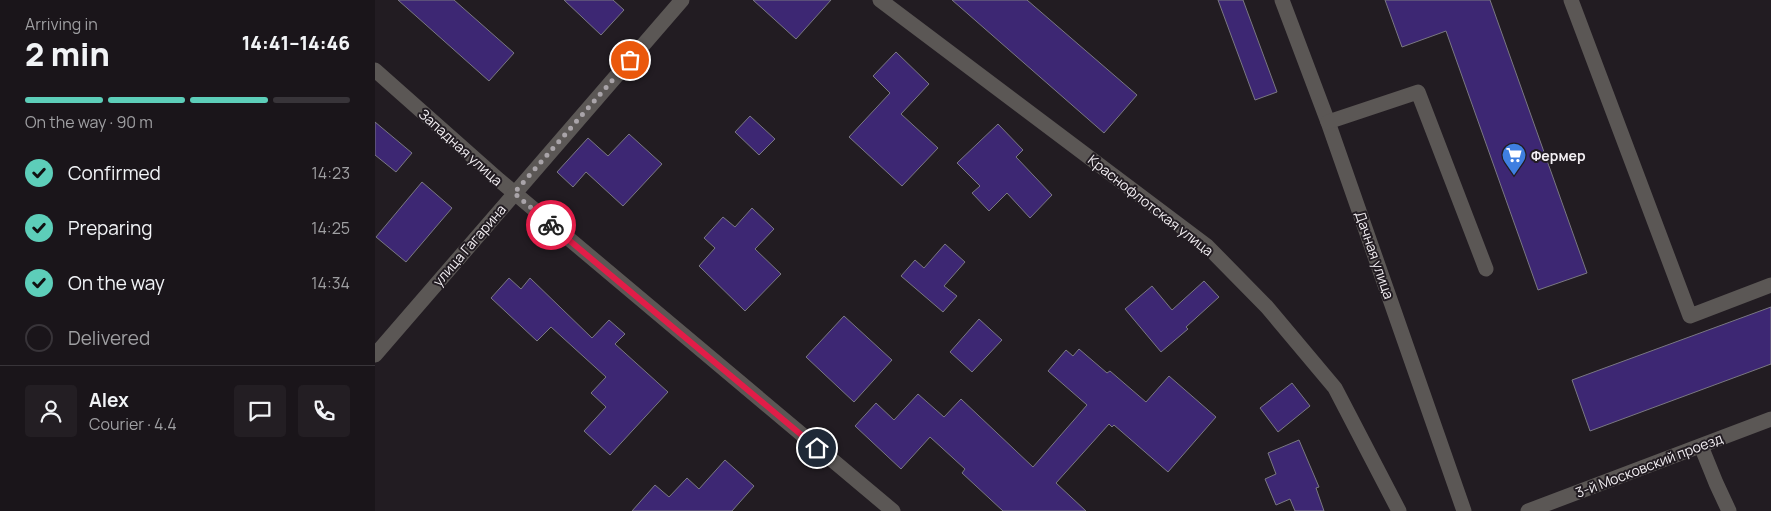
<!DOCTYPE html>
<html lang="en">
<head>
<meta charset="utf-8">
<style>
  body { margin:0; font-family:Manrope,sans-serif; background:#231e23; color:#f1f3f6; height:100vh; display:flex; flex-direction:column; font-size:19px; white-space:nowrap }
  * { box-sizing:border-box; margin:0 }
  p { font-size:16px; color:#9f9fa2 }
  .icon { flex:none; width:28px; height:28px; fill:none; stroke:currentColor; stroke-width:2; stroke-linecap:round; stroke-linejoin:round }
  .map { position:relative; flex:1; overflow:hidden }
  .sheet { display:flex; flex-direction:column; background:#1a151a; width:375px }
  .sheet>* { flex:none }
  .pin { position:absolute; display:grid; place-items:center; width:42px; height:42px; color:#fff; margin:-21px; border:2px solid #fff; border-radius:50%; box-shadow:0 1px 5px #0007 }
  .courier { position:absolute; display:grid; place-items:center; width:50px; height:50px; margin:-25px; border:4px solid #e11d48; border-radius:50%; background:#fff; color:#222; box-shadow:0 1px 6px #0007 }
  .head em { font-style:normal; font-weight:800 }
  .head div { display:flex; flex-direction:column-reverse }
  .head { display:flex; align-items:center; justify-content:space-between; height:85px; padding:0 25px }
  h1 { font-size:32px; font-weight:800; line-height:38px }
  .bar { display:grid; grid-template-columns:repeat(4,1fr); gap:8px 5px; align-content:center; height:60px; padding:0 25px }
  .bar i { height:6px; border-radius:4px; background:#383439 }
  .bar .selected { background:#5dceb9 }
  .bar p { grid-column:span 4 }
  .line { display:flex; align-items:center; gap:12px; padding:0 25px; border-top:1px solid #383439 }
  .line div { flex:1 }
  .round { display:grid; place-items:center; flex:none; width:52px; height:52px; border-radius:5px; background:#231e23 }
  ol { padding:0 25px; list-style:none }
  li { display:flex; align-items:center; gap:15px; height:55px }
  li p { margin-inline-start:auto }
  li .icon { padding:5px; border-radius:50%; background:#5dceb9; color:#111; stroke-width:4 }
  li:last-child { color:#9f9fa2 }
  li i { width:28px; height:28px; border:2px solid #383439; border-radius:50% }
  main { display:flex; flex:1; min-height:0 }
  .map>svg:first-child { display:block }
  .building { fill:#3d2773; stroke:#7a7882 }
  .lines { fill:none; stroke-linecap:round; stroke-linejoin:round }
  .minor { stroke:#5b5755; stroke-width:15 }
  .done { stroke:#a9a4a9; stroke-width:5; stroke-dasharray:0 9 }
  .route { stroke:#e11d48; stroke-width:6 }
  .labels { text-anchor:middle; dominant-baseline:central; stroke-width:4; stroke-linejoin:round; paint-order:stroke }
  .street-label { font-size:14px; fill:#f2eef2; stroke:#221c22 }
  .poi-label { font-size:14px; font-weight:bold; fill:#f2eef2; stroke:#221c22; text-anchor:start }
</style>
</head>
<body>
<main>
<section class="sheet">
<div class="head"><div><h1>2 min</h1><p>Arriving in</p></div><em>14:41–14:46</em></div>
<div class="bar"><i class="selected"></i><i class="selected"></i><i class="selected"></i><i></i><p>On the way · 90 m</p></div>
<ol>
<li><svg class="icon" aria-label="check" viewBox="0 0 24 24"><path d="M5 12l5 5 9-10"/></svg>Confirmed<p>14:23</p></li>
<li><svg class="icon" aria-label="check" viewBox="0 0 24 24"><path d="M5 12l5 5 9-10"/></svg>Preparing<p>14:25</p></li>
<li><svg class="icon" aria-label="check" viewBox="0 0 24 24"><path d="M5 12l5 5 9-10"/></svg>On the way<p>14:34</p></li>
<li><i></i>Delivered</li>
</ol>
<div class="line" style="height:90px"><a class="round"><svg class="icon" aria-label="person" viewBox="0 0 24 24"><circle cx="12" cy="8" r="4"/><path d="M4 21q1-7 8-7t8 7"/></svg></a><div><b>Alex</b><p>Courier · 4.4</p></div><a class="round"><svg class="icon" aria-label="chat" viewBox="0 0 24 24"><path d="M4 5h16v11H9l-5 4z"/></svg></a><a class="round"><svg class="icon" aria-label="phone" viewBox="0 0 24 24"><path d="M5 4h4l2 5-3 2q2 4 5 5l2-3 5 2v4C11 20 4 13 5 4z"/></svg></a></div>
</section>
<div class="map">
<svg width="1396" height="511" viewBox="0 0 1396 511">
  <rect width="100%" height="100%" fill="#221c22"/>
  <g class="building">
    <path d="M23 0H79L139 53 114 81Z"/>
    <path d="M189 0H238L249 10 226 35Z"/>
    <path d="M378 0H456L421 39Z"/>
    <path d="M577 0H652L762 95 729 133Z"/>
    <path d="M843 0H868L902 92 880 100Z"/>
    <path d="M1010 0H1115L1212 273 1163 290 1071 31 1027 47Z"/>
    <path d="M521 52 554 84 526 114 563 148 527 186 474 137 515 93 498 76Z"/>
    <path d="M375 116 400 139 384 155 360 132Z"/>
    <path d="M0 122 37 153 21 172 0 155Z"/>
    <path d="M623 124 648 150 641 157 677 195 655 218 632 193 614 211 597 193 605 186 582 163Z"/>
    <path d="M254 134 287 164 248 206 211 172 198 187 182 172 213 138 233 156Z"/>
    <path d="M47 182 77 208 31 262 1 237Z"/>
    <path d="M377 208 399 229 380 249 406 274 370 311 324 266 340 248 329 238 348 217 360 227Z"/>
    <path d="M570 244 590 262 569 286 582 296 568 312 526 276 540 260 549 268Z"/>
    <path d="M134 278 146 289 155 278 217 338 234 320 250 334 240 344 293 392 235 455 209 431 231 407 216 393 231 377 176 327 162 341 116 298Z"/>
    <path d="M829 281 844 297 811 327 813 329 786 352 750 309 777 286 797 310Z"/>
    <path d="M1396 307V364L1215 431 1197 380Z"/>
    <path d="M469 316 517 360 479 402 431 357Z"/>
    <path d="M604 319 627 340 597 372 575 352Z"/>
    <path d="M704 349 732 373 735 371 771 402 794 376 841 417 793 472 739 425 737 427 734 424 681 483 711 511H628L587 473 590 469 555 437 526 469 480 426 501 403 519 420 543 394 569 417 586 399 658 467 712 405 673 371 691 350 698 356Z"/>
    <path d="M917 383 935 406 903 432 885 408Z"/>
    <path d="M924 440 944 487 941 488 949 511H920L915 499 901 505 890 479 901 474 893 453Z"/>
    <path d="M350 460 379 486 357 511H257L280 485 294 497 312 478 324 489Z"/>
  </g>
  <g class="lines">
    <g class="minor">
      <path d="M505 0 832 246 892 307 960 388 1024 511"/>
      <path d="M907 0 953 122 1089 511"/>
      <path d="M1196 0 1315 316 1396 285"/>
      <path d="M0 70 124 180 518 511"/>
      <path d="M953 122 1043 92 1111 269"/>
      <path d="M0 355 307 0"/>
      <path d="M1326 446 1341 483 1354 511"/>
      <path d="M1153 511 1396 419"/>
    </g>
  </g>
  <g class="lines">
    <path class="done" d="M176 225 139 193 255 60"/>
    <path class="route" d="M176 225 442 448"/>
  </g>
  <defs>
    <symbol id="supermarket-pin" viewBox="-11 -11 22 30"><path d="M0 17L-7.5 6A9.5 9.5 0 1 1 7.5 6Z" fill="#3f7fe0" stroke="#221c22"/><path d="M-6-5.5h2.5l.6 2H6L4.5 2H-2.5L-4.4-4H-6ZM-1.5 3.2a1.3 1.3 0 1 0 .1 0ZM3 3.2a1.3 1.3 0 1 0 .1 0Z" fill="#fff"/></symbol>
  </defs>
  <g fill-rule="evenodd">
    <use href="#supermarket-pin" x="1125" y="141" width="28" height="38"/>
  </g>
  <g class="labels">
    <g class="street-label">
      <text transform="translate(86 147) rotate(42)">Западная улица</text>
      <text transform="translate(776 205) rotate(38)">Краснофлотская улица</text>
      <text transform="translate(94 245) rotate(-49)">улица Гагарина</text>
      <text transform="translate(1000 255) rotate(71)">Дачная улица</text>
      <text transform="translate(1274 465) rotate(-21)">3-й Московский проезд</text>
    </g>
    <g class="poi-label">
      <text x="1156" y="155">Фермер</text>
    </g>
  </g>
</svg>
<div class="pin" style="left:255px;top:60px;background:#ea580c"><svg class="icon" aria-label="bag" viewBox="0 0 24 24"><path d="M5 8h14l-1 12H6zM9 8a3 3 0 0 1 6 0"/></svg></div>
<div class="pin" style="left:442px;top:448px;background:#1f2937"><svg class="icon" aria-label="home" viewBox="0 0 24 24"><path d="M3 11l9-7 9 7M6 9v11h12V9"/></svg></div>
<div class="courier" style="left:176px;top:225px"><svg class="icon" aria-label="bike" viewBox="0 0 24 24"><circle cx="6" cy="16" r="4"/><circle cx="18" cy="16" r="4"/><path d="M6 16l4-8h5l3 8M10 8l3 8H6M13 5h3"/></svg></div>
</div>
</main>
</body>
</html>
